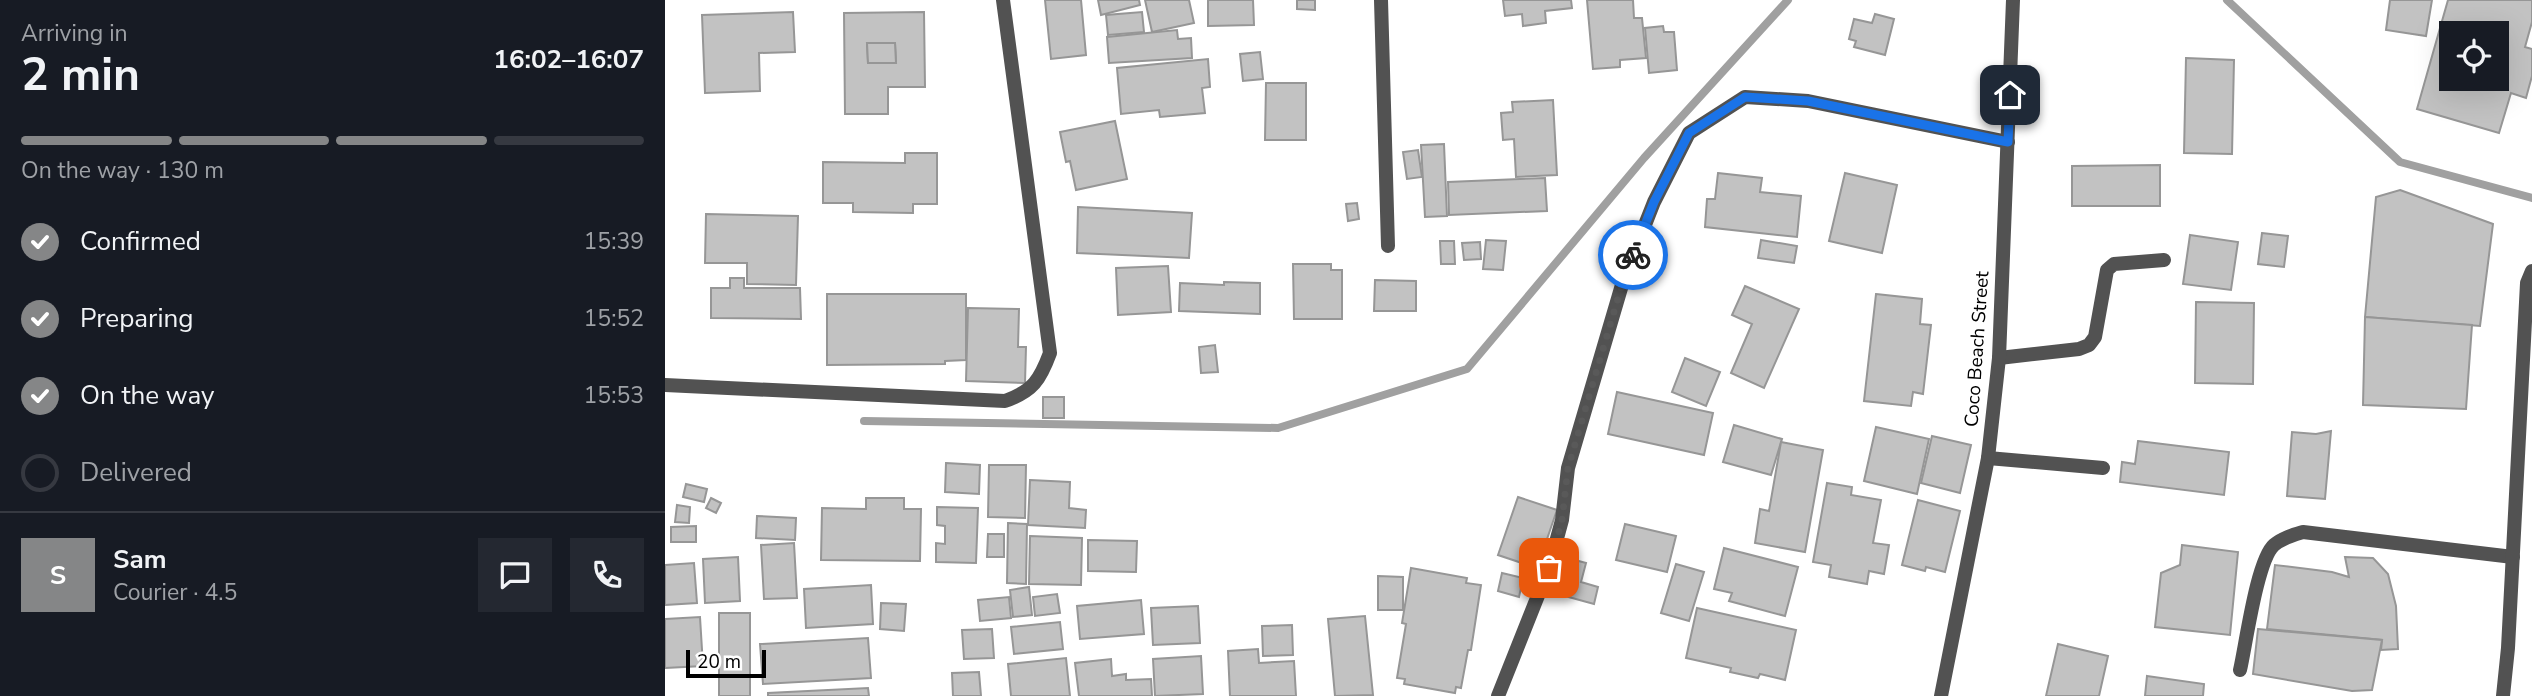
<!DOCTYPE html>
<html lang="en">
<head>
<meta charset="utf-8">
<style>
  body { margin:0; font-family:"Nunito Sans",sans-serif; background:#242831; color:#f1f3f6; height:100vh; display:flex; flex-direction:column; font-size:26px; white-space:nowrap }
  * { box-sizing:border-box; margin:0 }
  p { font-size:23px; color:#9ea1a6 }
  .icon { flex:none; width:38px; height:38px; fill:none; stroke:currentColor; stroke-width:2; stroke-linecap:round; stroke-linejoin:round }
  .map { position:relative; flex:1; overflow:hidden }
  .side { display:flex; flex-direction:column; background:#171b24; width:665px }
  .side>* { flex:none }
  .buttons { position:absolute; left:1774px; top:21px; display:grid; gap:14px }
  .buttons a { display:grid; place-items:center; width:70px; height:70px; border-radius:0px; background:#171b24; box-shadow:0 7px 28px #0002; font-size:35px }
  .scale { position:absolute; left:21px; bottom:18px; width:80px; box-sizing:border-box; padding-left:7px; border:4px solid #000; border-top:0; font-size:19px; line-height:24px; white-space:nowrap; color:#000; -webkit-text-stroke:5px #fff; paint-order:stroke }
  .pin { position:absolute; display:grid; place-items:center; width:60px; height:60px; color:#fff; margin:-30px; border-radius:14px; box-shadow:0 4px 10px #0006 }
  .courier { position:absolute; display:grid; place-items:center; width:70px; height:70px; margin:-35px; border:5px solid #1a73e8; border-radius:50%; background:#fff; color:#222; box-shadow:0 2px 9px #0007 }
  .headline em { font-style:normal; font-weight:700 }
  .headline div { display:flex; flex-direction:column-reverse }
  .headline { display:flex; align-items:center; justify-content:space-between; height:119px; padding:0 21px }
  h1 { font-size:46px; font-weight:700; line-height:52px }
  .bar { display:grid; grid-template-columns:repeat(4,1fr); gap:10px 7px; align-content:center; height:84px; padding:0 21px }
  .bar i { height:9px; border-radius:5px; background:#363941 }
  .bar .current { background:#858687 }
  .bar p { grid-column:span 4 }
  .line { display:flex; align-items:center; gap:18px; padding:0 21px; border-top:2px solid #363941 }
  .line div { flex:1 }
  .round { display:grid; place-items:center; flex:none; width:74px; height:74px; border-radius:0px; background:#242831 }
  ol { padding:0 21px; list-style:none }
  li { display:flex; align-items:center; gap:21px; height:77px }
  li p { margin-inline-start:auto }
  li .icon { padding:7px; border-radius:50%; background:#858687; color:#fff; stroke-width:4 }
  li:last-child { color:#9ea1a6 }
  li i { width:38px; height:38px; border:4px solid #363941; border-radius:50% }
  main { display:flex; flex:1; min-height:0 }
  .map>svg:first-child { display:block }
  .lines { fill:none; stroke-linecap:round; stroke-linejoin:round }
  .stream { stroke:#a0a0a0; stroke-width:8 }
  .building { fill:#c2c2c2; stroke:#969696; stroke-width:2; fill-rule:evenodd }
  .lane { stroke:#525252; stroke-width:14 }
  .street { stroke:#525252; stroke-width:14 }
  .done { stroke:#595959; stroke-width:7; stroke-dasharray:0 12.6 }
  .route { stroke:#1a73e8; stroke-width:9 }
  .labels { text-anchor:middle; dominant-baseline:central; stroke-width:5; stroke-linejoin:round; paint-order:stroke }
  .street-label { font-size:19px; fill:#000; stroke:#fff }
</style>
</head>
<body>
<main>
<section class="side">
<div class="headline"><div><h1>2 min</h1><p>Arriving in</p></div><em>16:02–16:07</em></div>
<div class="bar"><i class="current"></i><i class="current"></i><i class="current"></i><i></i><p>On the way · 130 m</p></div>
<ol>
<li><svg class="icon" aria-label="check" viewBox="0 0 24 24"><path d="M5 12l5 5 9-10"/></svg>Confirmed<p>15:39</p></li>
<li><svg class="icon" aria-label="check" viewBox="0 0 24 24"><path d="M5 12l5 5 9-10"/></svg>Preparing<p>15:52</p></li>
<li><svg class="icon" aria-label="check" viewBox="0 0 24 24"><path d="M5 12l5 5 9-10"/></svg>On the way<p>15:53</p></li>
<li><i></i>Delivered</li>
</ol>
<div class="line" style="height:126px"><b class="round" style="background:#858687;color:#fff">S</b><div><b>Sam</b><p>Courier · 4.5</p></div><a class="round"><svg class="icon" aria-label="chat" viewBox="0 0 24 24"><path d="M4 5h16v11H9l-5 4z"/></svg></a><a class="round"><svg class="icon" aria-label="phone" viewBox="0 0 24 24"><path d="M5 4h4l2 5-3 2q2 4 5 5l2-3 5 2v4C11 20 4 13 5 4z"/></svg></a></div>
</section>
<div class="map">
<svg width="1867" height="696" viewBox="0 0 1867 696">
  <rect width="100%" height="100%" fill="#fff"/>
  <g class="lines">
    <g class="stream">
      <path d="M1562 0 1735 162 1867 198"/>
      <path d="M199 421 613 428 802 369 979 158 1123 0"/>
    </g>
  </g>
  <g class="building">
    <path d="M380 0H416L421 55 386 59Z"/>
    <path d="M433 0H474L475 5 436 15Z"/>
    <path d="M480 0H524L529 23 487 32Z"/>
    <path d="M543 0H588L589 25 543 26Z"/>
    <path d="M632 0H650V10L632 9Z"/>
    <path d="M838 0H906L907 8 880 11 881 23 858 26 857 14 840 16Z"/>
    <path d="M922 0H968L969 18H977L981 58 955 60V67L928 69Z"/>
    <path d="M1725 0H1767L1761 36 1721 30Z"/>
    <path d="M1783 0H1867V22L1860 47 1867 49V76L1861 98 1846 93 1834 133 1752 109ZM1787 33H1832V79H1787Z"/>
    <path d="M128 12 130 52 94 53 95 91 40 93 37 15Z"/>
    <path d="M259 12 260 87H223V114H180L179 13ZM202 43H230L231 63H203Z"/>
    <path d="M477 12 479 32 443 35 441 15Z"/>
    <path d="M1210 14 1229 19 1220 55 1189 47 1191 41 1184 39 1189 19 1207 23Z"/>
    <path d="M998 26 999 32H1009L1012 70 984 73 980 28Z"/>
    <path d="M512 30 513 39 526 38 527 58 444 63 442 37Z"/>
    <path d="M202 43H230L231 63H203Z"/>
    <path d="M595 52 598 79 578 81 575 54Z"/>
    <path d="M1521 58 1569 60 1567 154 1519 153Z"/>
    <path d="M543 59 545 87 537 88 540 113 495 117 494 110 456 114 452 68Z"/>
    <path d="M601 83H641V140H600Z"/>
    <path d="M888 100 892 175 851 177 849 139 838 140 836 113 848 112 847 102Z"/>
    <path d="M450 121 462 179 411 190 405 161 401 162 395 132Z"/>
    <path d="M779 144 782 216 760 217 756 145Z"/>
    <path d="M753 150 757 177 742 179 738 152Z"/>
    <path d="M240 153H272V204H248V213L188 212V203H158V162L240 163Z"/>
    <path d="M1495 165V206H1407V166Z"/>
    <path d="M1053 173 1097 178 1095 192 1136 196 1132 237 1040 227 1042 199H1050Z"/>
    <path d="M1180 173 1232 185 1217 253 1164 241Z"/>
    <path d="M880 178 882 211 784 215 783 182Z"/>
    <path d="M1735 190 1828 224 1815 326 1700 317 1711 197Z"/>
    <path d="M692 203 694 219 683 221 681 204Z"/>
    <path d="M413 207 527 213 524 258 412 253Z"/>
    <path d="M41 214 133 216 131 285 82 284V263H40Z"/>
    <path d="M1597 233 1623 236 1619 267 1593 264Z"/>
    <path d="M1525 235 1573 242 1566 290 1518 284Z"/>
    <path d="M821 240 841 241 838 270 818 269Z"/>
    <path d="M1096 240 1132 246 1129 263 1093 258Z"/>
    <path d="M775 241H789L790 264H776Z"/>
    <path d="M815 242 816 259 799 260 797 243Z"/>
    <path d="M628 264H666V270H677V319H629Z"/>
    <path d="M503 266 506 312 453 315 451 268Z"/>
    <path d="M65 278H79V288H135L136 319 46 318V288H65Z"/>
    <path d="M710 280 751 281V311H709Z"/>
    <path d="M559 282 595 283V314L514 311 515 283 559 285Z"/>
    <path d="M1080 286 1134 309 1099 388 1066 373 1087 324 1067 315Z"/>
    <path d="M162 294H301V360L280 361V364L162 365Z"/>
    <path d="M1211 294 1257 299 1255 324 1266 325 1258 394 1248 392 1246 406 1199 401Z"/>
    <path d="M1531 302 1589 303 1588 384 1530 383Z"/>
    <path d="M303 308 354 309 353 347H361L360 383 301 381Z"/>
    <path d="M1700 317 1807 325 1801 409 1698 405Z"/>
    <path d="M550 345 553 372 536 373 534 347Z"/>
    <path d="M1020 358 1055 372 1041 406 1007 392Z"/>
    <path d="M952 392 1048 413 1039 455 943 434Z"/>
    <rect x="378" y="397" width="21" height="21"/>
    <path d="M1069 425 1117 439 1106 475 1058 462Z"/>
    <path d="M1211 427 1264 439 1252 494 1199 481Z"/>
    <path d="M1666 431 1660 499 1622 496 1627 432 1651 434Z"/>
    <path d="M1267 436 1306 445 1295 493 1256 483Z"/>
    <path d="M1473 441 1564 452 1559 495 1455 482 1457 462 1470 464Z"/>
    <path d="M1116 442 1158 450 1140 552 1090 543 1095 509 1104 511Z"/>
    <path d="M281 463 315 465 314 494 280 492Z"/>
    <path d="M324 465H361L360 518 323 517Z"/>
    <path d="M365 480 405 482 404 508 421 510 420 528 363 525Z"/>
    <path d="M1162 483 1187 487 1186 495 1216 500 1208 543 1224 545 1219 574 1204 571 1202 584 1164 577 1166 565 1148 562Z"/>
    <path d="M21 484 42 489 39 502 18 497Z"/>
    <path d="M853 497 892 510 872 568 833 555Z"/>
    <path d="M46 498 56 503 51 513 41 508Z"/>
    <path d="M201 498H239V509H256L255 561 156 560 157 508 201 509Z"/>
    <path d="M1253 500 1295 511 1280 572 1261 567 1260 571 1237 565Z"/>
    <path d="M12 505 25 507 24 523 10 522Z"/>
    <path d="M272 507 313 508 311 563 271 562V543L280 544V526L272 525Z"/>
    <path d="M92 516 131 518 130 540 91 538Z"/>
    <path d="M343 523 362 524 361 584 342 583Z"/>
    <path d="M960 524 1011 536 1002 572 951 560Z"/>
    <path d="M31 526V542H6V527Z"/>
    <path d="M323 534H339V557H322Z"/>
    <path d="M365 536 417 538 416 585 364 584Z"/>
    <path d="M423 540 472 541 471 572 423 571Z"/>
    <path d="M129 543 132 598 99 599 96 545Z"/>
    <path d="M1517 545 1573 552 1565 635 1490 627 1496 573 1515 565Z"/>
    <path d="M1059 548 1133 567 1120 616 1064 601 1067 593 1049 589Z"/>
    <path d="M73 557 75 601 40 603 38 559Z"/>
    <path d="M899 557 921 563 916 582 933 587 929 604 889 593Z"/>
    <path d="M1680 557 1708 558 1723 574 1731 606 1733 649 1716 650 1717 640 1602 629 1610 565 1667 572 1684 577Z"/>
    <path d="M29 563 32 603 0 605V565Z"/>
    <path d="M1011 564 1039 572 1024 621 996 613Z"/>
    <path d="M746 568 802 578 801 583 816 585 806 650H803L796 688 791 687 790 693 739 684 740 679 732 678 741 624 737 623Z"/>
    <path d="M837 573 858 578 854 597 833 591Z"/>
    <path d="M713 576 738 577V610H713Z"/>
    <path d="M206 585 208 624 141 628 139 589Z"/>
    <path d="M364 587 367 615 348 617 345 590Z"/>
    <path d="M392 594 395 613 370 616 368 597Z"/>
    <path d="M344 597 346 618 315 621 313 600Z"/>
    <path d="M476 600 479 634 415 639 412 606Z"/>
    <path d="M216 603 241 604 239 631 215 629Z"/>
    <path d="M533 606 535 643 488 645 486 608Z"/>
    <path d="M1032 608 1131 630 1120 680 1095 674 1093 678 1065 672 1066 668 1021 658Z"/>
    <rect x="54" y="613" width="31" height="83"/>
    <path d="M700 616 708 695 670 696 663 619Z"/>
    <path d="M35 617 38 666 0 668V619Z"/>
    <path d="M395 622 398 649 349 654 346 627Z"/>
    <path d="M627 625 628 655 598 656 597 626Z"/>
    <path d="M327 629 329 658 299 659 297 630Z"/>
    <path d="M1593 629 1717 640 1707 690 1687 691 1588 674Z"/>
    <path d="M203 638 206 678 98 684 95 644Z"/>
    <path d="M1393 644 1443 656 1434 696H1381Z"/>
    <path d="M593 649 594 663 629 661 631 696H565L563 651Z"/>
    <path d="M536 656 538 694 490 696 488 659Z"/>
    <path d="M401 658 405 696H346L343 664Z"/>
    <path d="M446 659 447 676 461 674V680L486 679 487 696H414L410 663Z"/>
    <path d="M314 672 316 696H288L287 673Z"/>
    <path d="M1482 676 1539 684 1538 696H1480Z"/>
    <path d="M203 688 204 696H103V693Z"/>
  </g>
  <g class="lines">
    <path class="lane" d="M1323 458 1438 468"/>
    <g class="street">
      <path d="M716 0 723 246"/>
      <path d="M1334 358 1414 349 1424 345 1430 337 1442 270 1449 264 1499 260"/>
      <path d="M0 385 340 401C368 391 375 380 385 353L338 0"/>
      <path d="M1575 670C1581 644 1592 560 1609 545 1617 538 1628 535 1638 532L1848 557"/>
      <path d="M833 696 884 568 897 520 903 468 959 278 989 202 1024 133 1080 97 1143 101 1343 142"/>
      <path d="M1276 696 1323 458 1334 358 1348 0"/>
      <path d="M1838 696 1843 648 1862 283 1867 271"/>
    </g>
  </g>
  <g class="lines">
    <path class="done" d="M884 568 897 520 903 468 959 278 968 255"/>
    <path class="route" d="M968 255 989 202 1024 133 1080 97 1143 101 1343 142 1345 95"/>
  </g>
  <g class="labels">
    <g class="street-label">
      <text transform="translate(1312 349) rotate(-86)">Coco Beach Street</text>
    </g>
  </g>
</svg>
<div class="buttons">
<a><svg class="icon" aria-label="locate" viewBox="0 0 24 24"><circle cx="12" cy="12" r="6"/><path d="M12 2v4M12 18v4M2 12h4M18 12h4"/></svg></a>
</div>
<div class="scale">20 m</div>
<div class="pin" style="left:884px;top:568px;background:#ea580c"><svg class="icon" aria-label="bag" viewBox="0 0 24 24"><path d="M5 8h14l-1 12H6zM9 8a3 3 0 0 1 6 0"/></svg></div>
<div class="pin" style="left:1345px;top:95px;background:#1f2937"><svg class="icon" aria-label="home" viewBox="0 0 24 24"><path d="M3 11l9-7 9 7M6 9v11h12V9"/></svg></div>
<div class="courier" style="left:968px;top:255px"><svg class="icon" aria-label="bike" viewBox="0 0 24 24"><circle cx="6" cy="16" r="4"/><circle cx="18" cy="16" r="4"/><path d="M6 16l4-8h5l3 8M10 8l3 8H6M13 5h3"/></svg></div>
</div>
</main>
</body>
</html>
